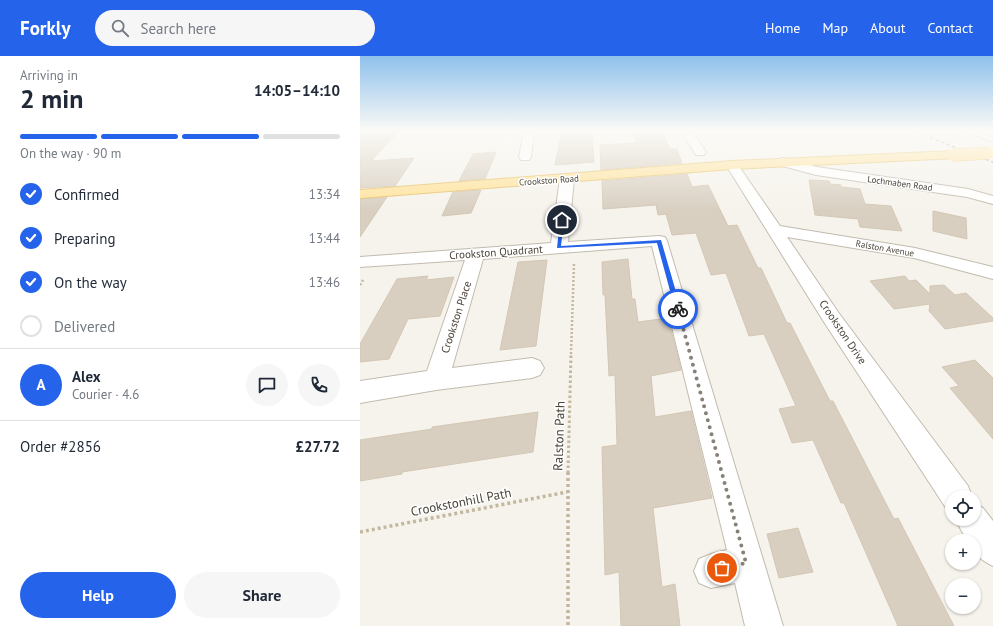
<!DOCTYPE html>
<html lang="en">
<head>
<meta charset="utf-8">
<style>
  body { margin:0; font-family:"PT Sans",sans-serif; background:#f6f6f7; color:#1f2937; height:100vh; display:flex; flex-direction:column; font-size:15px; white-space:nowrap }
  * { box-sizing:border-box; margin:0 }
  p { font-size:13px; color:#747a83 }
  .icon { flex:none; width:22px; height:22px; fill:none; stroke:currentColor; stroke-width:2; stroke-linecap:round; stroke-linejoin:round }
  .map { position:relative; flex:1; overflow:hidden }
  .panel { display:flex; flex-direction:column; background:#fff; width:360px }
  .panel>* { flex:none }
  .buttons { position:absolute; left:585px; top:434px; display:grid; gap:8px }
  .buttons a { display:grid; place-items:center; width:36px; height:36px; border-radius:50%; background:#fff; box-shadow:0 1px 3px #0004; font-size:20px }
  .pin { position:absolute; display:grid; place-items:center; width:34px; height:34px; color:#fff; margin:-17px; border:2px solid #fff; border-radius:50%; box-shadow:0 1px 4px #0007 }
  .courier { position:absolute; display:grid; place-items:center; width:40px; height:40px; margin:-20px; border:3px solid #2563eb; border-radius:50%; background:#fff; color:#222; box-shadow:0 1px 5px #0007 }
  .head em { font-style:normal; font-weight:800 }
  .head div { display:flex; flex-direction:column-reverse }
  .head { display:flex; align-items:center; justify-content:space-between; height:68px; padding:0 20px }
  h1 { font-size:26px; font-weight:800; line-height:30px }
  .bar { display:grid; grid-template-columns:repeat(4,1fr); gap:6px 4px; align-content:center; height:48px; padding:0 20px }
  .bar i { height:5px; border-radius:3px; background:#e0e1e3 }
  .bar .selected { background:#2563eb }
  .bar p { grid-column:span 4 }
  .line { display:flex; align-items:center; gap:10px; padding:0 20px; border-top:1px solid #e0e1e3 }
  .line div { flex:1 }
  .round { display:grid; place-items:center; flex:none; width:42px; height:42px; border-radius:21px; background:#f6f6f7 }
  ol { padding:0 20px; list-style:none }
  li { display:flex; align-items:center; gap:12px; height:44px }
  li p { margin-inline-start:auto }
  li .icon { padding:4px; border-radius:50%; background:#2563eb; color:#fff; stroke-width:4 }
  li:last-child { color:#747a83 }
  li i { width:22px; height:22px; border:2px solid #e0e1e3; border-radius:50% }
  .primary-button { display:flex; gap:8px; margin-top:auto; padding:8px 20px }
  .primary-button a { flex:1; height:46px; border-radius:24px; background:#2563eb; color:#fff; font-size:16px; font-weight:800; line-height:46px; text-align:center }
  .primary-button a+a { background:#f6f6f7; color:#1f2937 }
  header { display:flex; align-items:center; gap:24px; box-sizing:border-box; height:56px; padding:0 20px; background:#2563eb; color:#fff }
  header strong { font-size:19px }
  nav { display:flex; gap:22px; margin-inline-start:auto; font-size:14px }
  .search { width:280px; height:36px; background:#f6f6f7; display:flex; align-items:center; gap:10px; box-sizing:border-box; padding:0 14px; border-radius:22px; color:#747a83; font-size:15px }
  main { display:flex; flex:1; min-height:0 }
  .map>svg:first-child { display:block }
  .building { fill:#d8cfc1; stroke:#d3c7b4 }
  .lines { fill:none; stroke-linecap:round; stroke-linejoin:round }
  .lane-casing { stroke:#c2bbae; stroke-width:2 }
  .street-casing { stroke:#c2bbae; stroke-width:2 }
  .primary-casing { stroke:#e6c16a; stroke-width:2 }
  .path-far2 { stroke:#c4b79f; stroke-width:2.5; stroke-dasharray:2 2; stroke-linecap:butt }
  .path-far1 { stroke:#c4b79f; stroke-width:3; stroke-dasharray:2.5 2.5; stroke-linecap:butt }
  .path { stroke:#c4b79f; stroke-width:3.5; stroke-dasharray:3 3; stroke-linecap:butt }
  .lane { fill:#fff; fill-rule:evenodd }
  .street { fill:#fff; fill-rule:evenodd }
  .primary { fill:#ffe39c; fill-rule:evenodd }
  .rail { stroke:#9a9a9a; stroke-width:1.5; stroke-dasharray:3 3; stroke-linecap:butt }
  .primary-bridge-casing { stroke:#e6c16a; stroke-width:13; stroke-linecap:butt }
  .primary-bridge { stroke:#ffe39c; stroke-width:12 }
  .route { fill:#2563eb }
  .done { stroke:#878178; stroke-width:4; stroke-dasharray:0 7.2 }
  .labels { text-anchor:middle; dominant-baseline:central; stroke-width:3; stroke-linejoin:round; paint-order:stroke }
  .far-street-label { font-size:9px; fill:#4b4439; stroke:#fff }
  .street-label { font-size:11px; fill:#4b4439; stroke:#fff }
  .near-street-label { font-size:13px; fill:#4b4439; stroke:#fff }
</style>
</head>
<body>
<header>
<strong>Forkly</strong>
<div class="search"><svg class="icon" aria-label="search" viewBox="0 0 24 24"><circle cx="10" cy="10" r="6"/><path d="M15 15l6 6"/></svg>Search here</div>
<nav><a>Home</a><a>Map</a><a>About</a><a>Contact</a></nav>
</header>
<main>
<section class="panel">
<div class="head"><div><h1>2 min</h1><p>Arriving in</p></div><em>14:05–14:10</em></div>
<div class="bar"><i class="selected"></i><i class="selected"></i><i class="selected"></i><i></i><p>On the way · 90 m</p></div>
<ol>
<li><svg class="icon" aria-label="check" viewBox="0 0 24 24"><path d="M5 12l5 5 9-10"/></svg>Confirmed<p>13:34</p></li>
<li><svg class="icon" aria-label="check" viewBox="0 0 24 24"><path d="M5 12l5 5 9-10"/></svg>Preparing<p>13:44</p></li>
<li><svg class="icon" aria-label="check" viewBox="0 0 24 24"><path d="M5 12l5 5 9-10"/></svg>On the way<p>13:46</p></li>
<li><i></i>Delivered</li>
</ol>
<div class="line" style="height:72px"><b class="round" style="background:#2563eb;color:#fff">A</b><div><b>Alex</b><p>Courier · 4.6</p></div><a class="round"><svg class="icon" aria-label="chat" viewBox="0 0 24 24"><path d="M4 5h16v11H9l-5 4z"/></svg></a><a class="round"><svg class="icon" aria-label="phone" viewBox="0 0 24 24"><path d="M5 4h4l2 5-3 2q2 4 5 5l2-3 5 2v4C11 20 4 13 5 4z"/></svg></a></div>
<div class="line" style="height:52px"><div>Order #2856</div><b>£27.72</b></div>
<div class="primary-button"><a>Help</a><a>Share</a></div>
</section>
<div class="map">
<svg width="633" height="570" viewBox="0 0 633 570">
  <rect width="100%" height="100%" fill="#f6f3ec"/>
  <g class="building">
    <path d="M0 75H39L11 105 54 102 35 130 0 132Z"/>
    <path d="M202 75H232L234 106 195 109Z"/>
    <path d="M273 75H302L310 93H317L322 107 241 114 240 89 277 87Z"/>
    <path d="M136 96 125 123 99 125 113 98Z"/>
    <path d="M327 118 332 131 348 129 368 170 377 169 398 212H401L427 267H430L470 345H473L534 463 538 462 594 570H538L484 447H481L453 384 432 387 419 353 436 350 404 278 389 280 366 217 351 219 336 177 312 179 306 158 298 159 296 149 243 153 242 125Z"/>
    <path d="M449 124 469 125 470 128 481 129V131L500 133 505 148 531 150 542 175 500 171 498 163 455 159Z"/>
    <path d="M121 134 111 157 82 160 93 136Z"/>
    <path d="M27 141 0 181V143Z"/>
    <path d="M573 155 606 162 607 183 573 175Z"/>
    <path d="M268 203 272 243H275L278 266 308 262 321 314 291 320 295 361 331 355 352 442 293 452 302 531 315 528 320 570H261L259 516 245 519 242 391 257 389 255 319 249 320 245 239H243L242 206Z"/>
    <path d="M187 204 176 290 140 294 158 206Z"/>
    <path d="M68 220 66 224 94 221 80 260 48 263 29 303 0 306V288L37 223Z"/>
    <path d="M545 220 549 225 556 224 570 238V230L584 229 595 239 606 237 633 262V265L585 273 569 255 570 248 534 253 510 225Z"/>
    <path d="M615 304 633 322V383L590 332 599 330 582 311Z"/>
    <path d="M178 356 173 396 42 416V418L0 425V384L72 373V371Z"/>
    <path d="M438 472 453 516 419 522 407 478Z"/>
  </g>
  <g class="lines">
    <defs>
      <path id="lane" d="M606 75H615L633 82V86Z"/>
      <g id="street">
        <path d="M164 75H174L171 101 169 104H161L159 101Z"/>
        <path d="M321 75H332L346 96 344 99H336Z"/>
        <path d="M423 102 457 111 608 133 633 140V148L607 141 456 119 419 109 417 106 419 103Z"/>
        <path d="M372 105 376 106 420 170 555 192 633 211V223L554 202 427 181 478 256 608 430 612 441H592V454L586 452 464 266 366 109 368 106Z"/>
        <path d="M207 119 212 120 214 123 208 186 299 180 305 181 307 185 423 570H385L375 527 351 532 339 527 334 515 339 503 351 498 367 494 292 190 123 203 92 312 172 302 180 305 184 312 180 319 172 322 76 334 0 347V325L67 315 105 204 0 211V201L191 187 200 123 202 120Z"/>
        <path d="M614 448 623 452 633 465V510C621 504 614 499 614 485H608L601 474 596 463H614Z"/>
      </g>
      <path id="primary" d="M593 95 597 96 599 99 597 102 372 113 0 142V134L372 105Z"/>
    </defs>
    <use href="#lane" class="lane-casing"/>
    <use href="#street" class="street-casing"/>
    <use href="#primary" class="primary-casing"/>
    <g class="path-far2">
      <path d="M0 229 3 224"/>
      <path d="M211 298 214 208"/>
    </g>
    <path class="path-far1" d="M208 417 211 297"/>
    <g class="path">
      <path d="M208 416V570"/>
      <path d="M0 476 207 436"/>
    </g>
    <use href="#lane" class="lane"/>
    <use href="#street" class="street"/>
    <use href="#primary" class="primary"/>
    <path class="rail" d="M553 75 633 106"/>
    <defs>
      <path id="primary-bridge" d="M593 99 628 97"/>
    </defs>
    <use href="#primary-bridge" class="primary-bridge-casing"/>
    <use href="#primary-bridge" class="primary-bridge"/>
  </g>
  <linearGradient id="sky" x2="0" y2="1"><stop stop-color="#8fc1ec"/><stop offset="0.48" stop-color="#fbfaf6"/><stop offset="1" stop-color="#fbfaf6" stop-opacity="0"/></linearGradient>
  <rect width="633" height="155" fill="url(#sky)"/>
  <path class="route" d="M202 162 204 164 201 190 301 184 321 253 320 254 315 253 297 187 197 192 200 164Z"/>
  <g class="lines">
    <path class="done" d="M318 253 386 507 362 512"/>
  </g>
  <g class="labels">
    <g class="far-street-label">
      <text transform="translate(189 124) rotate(-4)">Crookston Road</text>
      <text transform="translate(540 127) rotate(8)">Lochmaben Road</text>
      <text transform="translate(525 192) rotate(10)">Ralston Avenue</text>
    </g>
    <g class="street-label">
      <text transform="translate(136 196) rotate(-4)">Crookston Quadrant</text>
      <text transform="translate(96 261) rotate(-72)">Crookston Place</text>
      <text transform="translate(483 276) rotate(56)">Crookston Drive</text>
    </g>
    <g class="near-street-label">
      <text transform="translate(199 380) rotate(-88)">Ralston Path</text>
      <text transform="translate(101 446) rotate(-11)">Crookstonhill Path</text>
    </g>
  </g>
</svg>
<div class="buttons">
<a><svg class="icon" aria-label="locate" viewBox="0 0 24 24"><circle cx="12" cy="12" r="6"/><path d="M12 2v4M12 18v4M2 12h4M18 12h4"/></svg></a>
<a>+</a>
<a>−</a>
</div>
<div class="pin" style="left:362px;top:512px;background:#ea580c"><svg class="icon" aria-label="bag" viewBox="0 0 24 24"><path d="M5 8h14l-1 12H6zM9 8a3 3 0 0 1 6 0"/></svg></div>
<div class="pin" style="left:202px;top:164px;background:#1f2937"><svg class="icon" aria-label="home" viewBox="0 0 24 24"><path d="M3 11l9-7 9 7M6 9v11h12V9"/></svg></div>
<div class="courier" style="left:318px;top:253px"><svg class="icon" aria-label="bike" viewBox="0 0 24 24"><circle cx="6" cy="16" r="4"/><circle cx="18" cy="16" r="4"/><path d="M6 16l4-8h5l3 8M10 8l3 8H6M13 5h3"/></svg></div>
</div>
</main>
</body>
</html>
